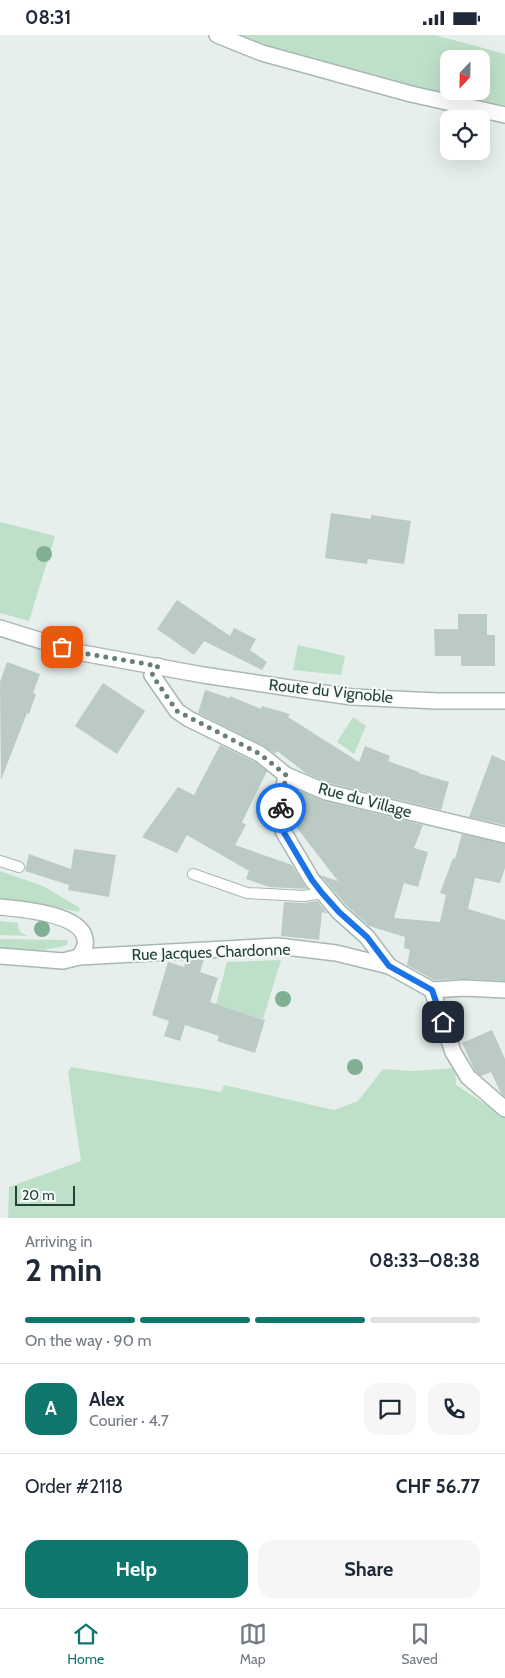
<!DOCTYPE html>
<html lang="en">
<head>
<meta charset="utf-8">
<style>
  body { margin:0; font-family:Cabin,sans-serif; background:#f6f6f7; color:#1f2937; height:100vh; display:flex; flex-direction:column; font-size:19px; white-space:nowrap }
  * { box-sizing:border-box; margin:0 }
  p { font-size:16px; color:#747a83 }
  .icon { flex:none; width:28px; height:28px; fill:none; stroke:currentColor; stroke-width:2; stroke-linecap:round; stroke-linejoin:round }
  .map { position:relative; height:1183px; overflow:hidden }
  .panel { display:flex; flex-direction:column; background:#fff; flex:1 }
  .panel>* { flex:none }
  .needle { width:32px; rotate:202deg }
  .controls { position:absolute; left:440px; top:15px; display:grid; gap:10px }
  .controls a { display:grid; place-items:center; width:50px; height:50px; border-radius:10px; background:#fff; box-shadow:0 5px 20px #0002; font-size:25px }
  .scale { position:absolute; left:15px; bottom:12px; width:60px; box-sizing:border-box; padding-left:5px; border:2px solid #24423a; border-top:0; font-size:14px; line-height:18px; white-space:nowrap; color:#24423a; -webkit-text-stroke:4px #f7fbf9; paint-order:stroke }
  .pin { position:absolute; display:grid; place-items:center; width:42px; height:42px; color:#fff; margin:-21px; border-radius:10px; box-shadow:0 2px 8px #0006 }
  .courier { position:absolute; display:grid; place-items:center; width:50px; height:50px; margin:-25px; border:4px solid #1a73e8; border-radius:50%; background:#fff; color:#222; box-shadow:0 1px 6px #0007 }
  .head em { font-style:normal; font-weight:700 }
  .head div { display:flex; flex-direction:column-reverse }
  .head { display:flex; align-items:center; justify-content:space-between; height:85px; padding:0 25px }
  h1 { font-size:32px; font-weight:700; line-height:38px }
  .bar { display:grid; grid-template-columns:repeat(4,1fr); gap:8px 5px; align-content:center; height:60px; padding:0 25px }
  .bar i { height:6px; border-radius:4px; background:#e0e1e3 }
  .bar .current { background:#0f766e }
  .bar p { grid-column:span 4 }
  .line { display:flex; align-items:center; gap:12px; padding:0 25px; border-top:1px solid #e0e1e3 }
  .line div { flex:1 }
  .round { display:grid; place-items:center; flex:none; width:52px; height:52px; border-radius:15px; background:#f6f6f7 }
  .cta { display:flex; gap:10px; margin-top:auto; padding:10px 25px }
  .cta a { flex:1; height:58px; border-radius:15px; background:#0f766e; color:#fff; font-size:20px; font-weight:700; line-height:58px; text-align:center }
  .cta a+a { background:#f6f6f7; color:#1f2937 }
  .status { display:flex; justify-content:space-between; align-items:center; height:35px; padding:0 25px; background:#fff; direction:ltr }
  .status svg { height:14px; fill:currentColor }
  .menu { display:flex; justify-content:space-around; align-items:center; height:70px; border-top:1px solid #e0e1e3; background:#fff; font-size:14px; color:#747a83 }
  .menu a { display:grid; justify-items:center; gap:2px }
  .menu .current { color:#0f766e }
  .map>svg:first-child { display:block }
  .green { fill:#bfe0c8; fill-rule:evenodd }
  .building { fill:#bbcac4 }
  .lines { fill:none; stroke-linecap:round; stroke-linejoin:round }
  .service-casing { stroke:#a8b8b2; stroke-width:12 }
  .minor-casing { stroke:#a8b8b2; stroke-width:18 }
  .tertiary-casing { stroke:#a8b8b2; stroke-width:18 }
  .service { stroke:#fff; stroke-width:10 }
  .minor { stroke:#fff; stroke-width:15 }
  .tertiary { stroke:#fff; stroke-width:15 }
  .tree { fill:#80af93 }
  .done { stroke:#687f78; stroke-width:5; stroke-dasharray:0 9 }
  .route { stroke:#1a73e8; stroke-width:6 }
  .labels { text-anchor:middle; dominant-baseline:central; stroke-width:4; stroke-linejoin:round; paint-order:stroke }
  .street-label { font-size:16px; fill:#24423a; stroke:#f7fbf9 }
</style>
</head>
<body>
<div class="status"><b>08:31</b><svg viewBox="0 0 49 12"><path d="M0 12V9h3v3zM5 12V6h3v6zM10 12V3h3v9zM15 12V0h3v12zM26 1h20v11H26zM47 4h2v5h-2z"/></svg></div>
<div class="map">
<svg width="505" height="1183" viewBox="0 0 505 1183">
  <rect width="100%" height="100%" fill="#e6efeb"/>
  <g class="green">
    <path d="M217 0H435L505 19V80ZM449 24H481V56H449Z"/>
    <path d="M0 487 55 501 29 586 0 578Z"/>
    <path d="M298 610 345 621 341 640 293 635Z"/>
    <path d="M353 682 366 691 354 719 337 707Z"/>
    <path d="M0 836 43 851 80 873 79 877 43 869 0 867Z"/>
    <path d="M0 886 18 888C18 896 20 898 28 901L0 900Z"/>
    <path d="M0 904 68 905 67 910C44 918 23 914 0 913Z"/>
    <path d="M281 925 263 984 216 969 227 927Z"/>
    <path d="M71 1032 221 1057 224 1050 334 1075 358 1066 383 1034 413 1036 455 1033 456 1050 505 1082V1183H8L9 1152 81 1126 68 1038Z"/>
  </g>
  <g class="building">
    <path d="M331 478 371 484V480L411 486 404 529 368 524 367 529 325 523Z"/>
    <path d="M177 565 230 601 234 593 256 604 250 615 267 627 262 635 204 606 194 620 157 594Z"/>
    <path d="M458 579H487V600H495V631H461V621H435L434 594H458Z"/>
    <path d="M7 627 40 639 33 658 36 659 29 679 27 678 1 745 0 647Z"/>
    <path d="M103 648 145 676 117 719 75 691Z"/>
    <path d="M205 655 230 663V661L261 674 262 671 290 679 288 682 359 727 365 711 390 721 388 726 419 737 418 738 449 747 441 775 329 748 307 739 277 716 275 719 264 711 198 678Z"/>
    <path d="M220 710 255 727 267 736 242 787 246 790 235 810 292 830 307 854 269 852 246 844 249 836 187 800 177 818 142 802 178 752 194 760Z"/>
    <path d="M492 720 505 726V790L469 782Z"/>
    <path d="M301 756 324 766 423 790 414 813 428 817 418 852 404 848 394 883 440 887 446 860 440 858 453 823 455 824 462 799 505 809V833L500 848 475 843 468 874 505 885V946L464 944 434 945 407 930 410 915 404 913 405 902 369 891 346 870 320 840 338 846 290 784V780Z"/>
    <path d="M74 814 116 820 109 862 68 855 69 850 25 836 29 819 71 834Z"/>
    <path d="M317 866 328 879 322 877 319 905 281 901 284 867 304 868Z"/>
    <path d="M204 924 200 937 218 943 210 967 265 985 255 1018 217 1006 219 1001 185 990 180 1006 164 1001 169 986 152 980 168 927 184 932 186 925Z"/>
    <path d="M492 995 505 1024V1062L501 1058 491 1037 481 1041 475 1036 462 1008Z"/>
  </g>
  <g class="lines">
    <defs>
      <g id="service">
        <path d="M0 826 19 832"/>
        <path d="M193 839 247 858 304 861 322 858"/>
      </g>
      <g id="minor">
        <path d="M217 0 262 18 411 59 505 80"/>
        <path d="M158 631 152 640 177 676 189 684 260 719 286 740 326 757 505 800"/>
        <path d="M286 740 281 770V787L283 796 312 845 339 877 367 902 389 931"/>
        <path d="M0 872C20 874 81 878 85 904 87 910 82 917 79 922"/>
        <path d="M0 921 63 926 79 922 278 911 336 918 389 931 432 955 464 953 505 955"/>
        <path d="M432 955 453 1017 468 1042 505 1074"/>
      </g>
      <path id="tertiary" d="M0 593 77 617 203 640 310 656 352 662 437 666H505"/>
    </defs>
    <use href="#service" class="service-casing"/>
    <use href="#minor" class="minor-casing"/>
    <use href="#tertiary" class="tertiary-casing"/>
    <use href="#service" class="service"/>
    <use href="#minor" class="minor"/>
    <use href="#tertiary" class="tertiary"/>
  </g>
  <g class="tree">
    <circle cx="44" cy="519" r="8"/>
    <circle cx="42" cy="894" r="8"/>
    <circle cx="283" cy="964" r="8"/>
    <circle cx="355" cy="1032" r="8"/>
  </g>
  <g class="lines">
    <path class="done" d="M62 612 77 617 158 631 152 640 177 676 260 719 286 740 281 773"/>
    <path class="route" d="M281 773 283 796 312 845 322 858 339 877 367 902 389 931 432 955 443 987"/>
  </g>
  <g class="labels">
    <g class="street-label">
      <text transform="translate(331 656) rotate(6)">Route du Vignoble</text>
      <text transform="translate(365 765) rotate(15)">Rue du Village</text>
      <text transform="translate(211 917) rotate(-2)">Rue Jacques Chardonne</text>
    </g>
  </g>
</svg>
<div class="controls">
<a><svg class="needle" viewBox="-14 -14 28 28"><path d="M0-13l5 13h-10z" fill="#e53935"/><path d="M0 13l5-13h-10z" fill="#747a83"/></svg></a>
<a><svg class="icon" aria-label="locate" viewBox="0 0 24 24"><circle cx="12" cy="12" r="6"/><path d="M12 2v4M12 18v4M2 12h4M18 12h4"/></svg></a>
</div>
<div class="scale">20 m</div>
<div class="pin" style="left:62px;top:612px;background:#ea580c"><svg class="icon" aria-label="bag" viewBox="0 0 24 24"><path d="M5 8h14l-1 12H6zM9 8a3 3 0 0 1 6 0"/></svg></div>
<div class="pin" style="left:443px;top:987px;background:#1f2937"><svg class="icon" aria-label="home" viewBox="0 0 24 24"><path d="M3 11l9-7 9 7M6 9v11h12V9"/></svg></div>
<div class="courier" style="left:281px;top:773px"><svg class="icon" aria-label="bike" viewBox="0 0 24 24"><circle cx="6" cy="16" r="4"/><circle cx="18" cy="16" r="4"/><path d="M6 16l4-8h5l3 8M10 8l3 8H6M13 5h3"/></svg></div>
</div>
<section class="panel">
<div class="head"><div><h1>2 min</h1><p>Arriving in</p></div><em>08:33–08:38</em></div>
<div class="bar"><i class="current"></i><i class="current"></i><i class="current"></i><i></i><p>On the way · 90 m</p></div>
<div class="line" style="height:90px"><b class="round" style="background:#0f766e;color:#fff">A</b><div><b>Alex</b><p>Courier · 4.7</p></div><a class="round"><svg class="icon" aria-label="chat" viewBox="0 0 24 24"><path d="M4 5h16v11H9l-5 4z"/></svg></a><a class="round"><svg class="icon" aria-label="phone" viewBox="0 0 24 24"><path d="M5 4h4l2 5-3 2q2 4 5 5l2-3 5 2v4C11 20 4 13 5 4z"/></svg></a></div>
<div class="line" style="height:65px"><div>Order #2118</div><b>CHF 56.77</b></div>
<div class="cta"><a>Help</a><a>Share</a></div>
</section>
<nav class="menu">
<a class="current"><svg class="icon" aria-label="home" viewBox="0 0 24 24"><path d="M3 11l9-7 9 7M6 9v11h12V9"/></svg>Home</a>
<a><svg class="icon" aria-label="map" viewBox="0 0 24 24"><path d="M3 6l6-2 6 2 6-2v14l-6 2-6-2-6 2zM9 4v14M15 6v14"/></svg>Map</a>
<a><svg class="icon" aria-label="saved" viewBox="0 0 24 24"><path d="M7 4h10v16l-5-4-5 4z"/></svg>Saved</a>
</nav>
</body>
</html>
